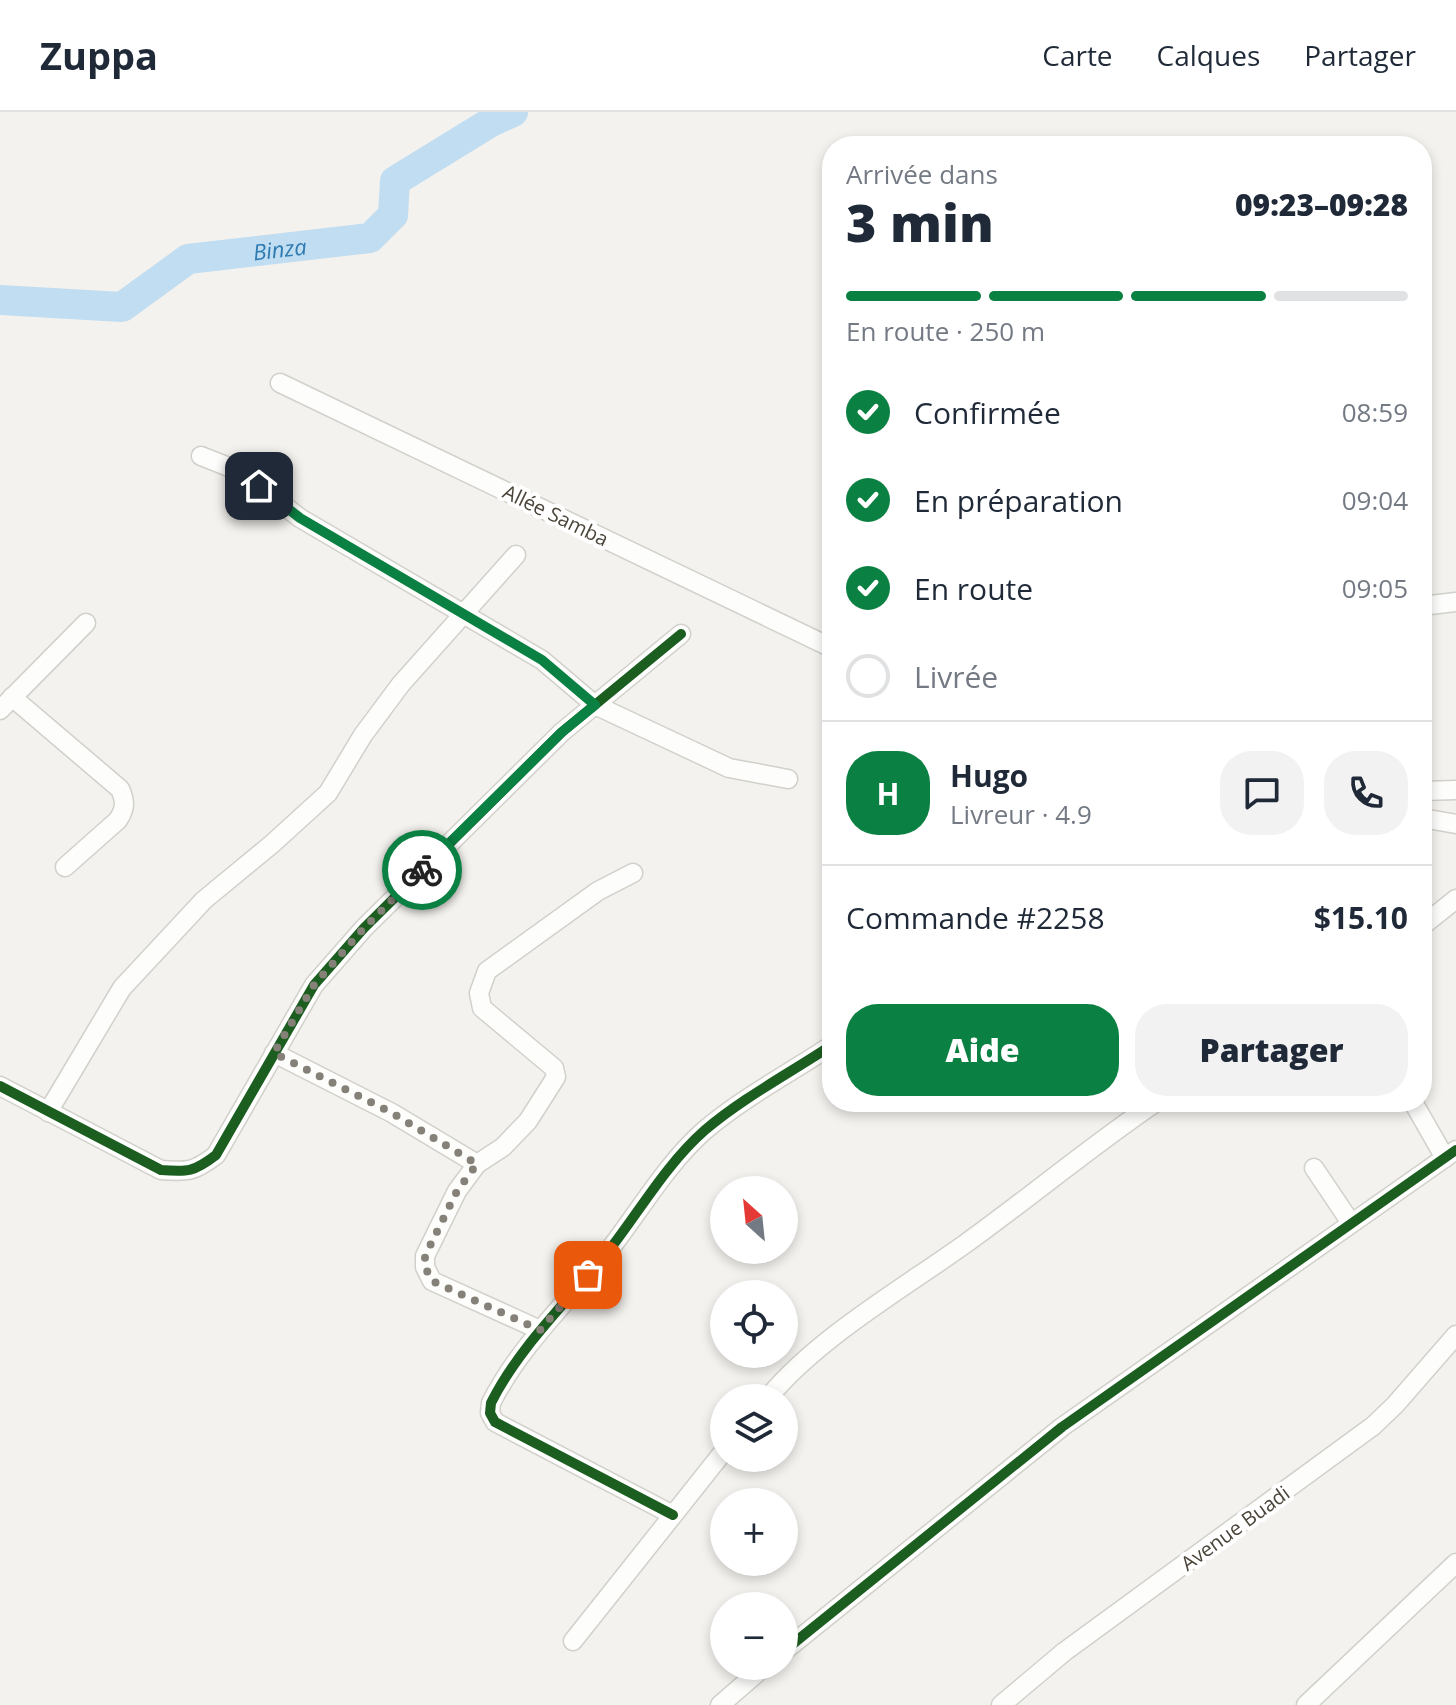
<!DOCTYPE html>
<html lang="fr">
<head>
<meta charset="utf-8">
<style>
  body { margin:0; font-family:"Open Sans",sans-serif; background:#f2f2f3; color:#1f2937; height:100vh; display:flex; flex-direction:column; font-size:30px; white-space:nowrap }
  * { box-sizing:border-box; margin:0 }
  p { font-size:26px; color:#747a83 }
  .icon { flex:none; width:44px; height:44px; fill:none; stroke:currentColor; stroke-width:2; stroke-linecap:round; stroke-linejoin:round }
  .map { position:relative; flex:1; overflow:hidden }
  .details { position:absolute; left:822px; top:24px; width:610px; height:976px; display:flex; flex-direction:column; background:#fff; border-radius:32px; box-shadow:0 4px 12px #0003 }
  .details>* { flex:none }
  .needle { width:52px; rotate:333deg }
  .tools { position:absolute; left:710px; top:1064px; display:grid; gap:16px }
  .tools a { display:grid; place-items:center; width:88px; height:88px; border-radius:50%; background:#fff; box-shadow:0 4px 12px #0003; font-size:40px }
  .pin { position:absolute; display:grid; place-items:center; width:68px; height:68px; color:#fff; margin:-34px; border-radius:16px; box-shadow:0 4px 12px #0006 }
  .courier { position:absolute; display:grid; place-items:center; width:80px; height:80px; margin:-40px; border:6px solid #0b8043; border-radius:50%; background:#fff; color:#222; box-shadow:0 2px 10px #0007 }
  .overview em { font-style:normal; font-weight:800 }
  .overview div { display:flex; flex-direction:column-reverse }
  .overview { display:flex; align-items:center; justify-content:space-between; height:136px; padding:0 24px }
  h1 { font-size:52px; font-weight:800; line-height:60px }
  .bar { display:grid; grid-template-columns:repeat(4,1fr); gap:12px 8px; align-content:center; height:96px; padding:0 24px }
  .bar i { height:10px; border-radius:6px; background:#e0e1e3 }
  .bar .selected { background:#0b8043 }
  .bar p { grid-column:span 4 }
  .line { display:flex; align-items:center; gap:20px; padding:0 24px; border-top:2px solid #e0e1e3 }
  .line div { flex:1 }
  .round { display:grid; place-items:center; flex:none; width:84px; height:84px; border-radius:32px; background:#f2f2f3 }
  ol { padding:0 24px; list-style:none }
  li { display:flex; align-items:center; gap:24px; height:88px }
  li p { margin-inline-start:auto }
  li .icon { padding:8px; border-radius:50%; background:#0b8043; color:#fff; stroke-width:4 }
  li:last-child { color:#747a83 }
  li i { width:44px; height:44px; border:4px solid #e0e1e3; border-radius:50% }
  .cta { display:flex; gap:16px; margin-top:auto; padding:16px 24px }
  .cta a { flex:1; height:92px; border-radius:32px; background:#0b8043; color:#fff; font-size:32px; font-weight:800; line-height:92px; text-align:center }
  .cta a+a { background:#f2f2f3; color:#1f2937 }
  header { display:flex; align-items:center; gap:48px; box-sizing:border-box; height:112px; padding:0 40px; background:#fff; border-bottom:2px solid #e0e1e3 }
  header strong { font-size:38px }
  nav { display:flex; gap:44px; margin-inline-start:auto; font-size:28px }
  .map>svg:first-child { display:block }
  .lines { fill:none; stroke-linecap:round; stroke-linejoin:round }
  .river { stroke:#c0ddf1; stroke-width:30 }
  .minor-casing { stroke:#d2d0cb; stroke-width:21 }
  .minor { stroke:#fdfdfc; stroke-width:18 }
  .cycleway-casing { stroke:#fff; stroke-width:15 }
  .cycleway { stroke:#1b5e20; stroke-width:10 }
  .done { stroke:#868178; stroke-width:8; stroke-dasharray:0 14.4 }
  .route { stroke:#0b8043; stroke-width:10 }
  .labels { text-anchor:middle; dominant-baseline:central; stroke-width:8; stroke-linejoin:round; paint-order:stroke }
  .street-label { font-size:20px; fill:#4b4439; stroke:#fff }
  .water-label { font-size:22px; font-style:italic; fill:#2e7ab2; stroke:#fff }
</style>
</head>
<body>
<header>
<strong>Zuppa</strong>
<nav><a>Carte</a><a>Calques</a><a>Partager</a></nav>
</header>
<div class="map">
<svg width="1456" height="1593" viewBox="0 0 1456 1593">
  <rect width="100%" height="100%" fill="#f4f2ee"/>
  <g class="lines">
    <path class="river" id="s1" d="M0 188 122 195 188 147 370 126 393 103 395 69 491 10 513 0"/>
    <defs>
      <g id="minor">
        <path d="M280 271 832 536"/>
        <path d="M201 344 239 359 300 406 542 548 595 593 729 656 788 667"/>
        <path d="M1422 494 1456 490"/>
        <path d="M12 585 120 677C126 690 125 697 118 708L65 755"/>
        <path d="M0 598 86 511"/>
        <path d="M1422 679 1456 678"/>
        <path d="M1422 706 1456 712"/>
        <path d="M1422 814 1456 787"/>
        <path d="M274 941 392 1001 477 1052"/>
        <path d="M0 974 161 1058C188 1060 194 1060 216 1043L314 873 364 816 562 620 681 522"/>
        <path d="M1413 990 1445 1046"/>
        <path d="M48 1000 122 876 204 788 272 732 328 681 363 623 401 572 516 443"/>
        <path d="M1314 1056 1351 1111"/>
        <path d="M540 1218 432 1169 425 1155V1144L457 1079 477 1052 503 1035 528 1009 556 965 554 956 482 896 479 881 487 859 598 779 633 761"/>
        <path d="M768 1286C816 1227 902 1177 965 1132 1029 1086 1090 1035 1156 990"/>
        <path d="M673 1403 495 1310 490 1301 491 1291C518 1237 564 1193 603 1146 637 1104 664 1054 705 1018 744 985 790 961 832 933"/>
        <path d="M573 1529 724 1339"/>
        <path d="M784 1539 1062 1315 1456 1038"/>
        <path d="M720 1593 765 1554"/>
        <path d="M1001 1593 1064 1540 1373 1314 1395 1293 1456 1223"/>
        <path d="M1306 1593 1456 1451"/>
      </g>
    </defs>
    <use href="#minor" class="minor-casing"/>
    <use href="#minor" class="minor"/>
    <defs>
      <g id="cycleway">
        <path d="M0 974 161 1058C188 1060 194 1060 216 1043L314 873 364 816 562 620 681 522"/>
        <path d="M673 1403 495 1310 490 1301 491 1291C518 1237 564 1193 603 1146 637 1104 664 1054 705 1018 744 985 790 961 832 933"/>
        <path d="M784 1539 1062 1315 1456 1038"/>
      </g>
    </defs>
    <use href="#cycleway" class="cycleway-casing"/>
    <use href="#cycleway" class="cycleway"/>
  </g>
  <g class="lines">
    <path class="done" d="M422 758 364 816 314 873 274 941 392 1001 477 1052 457 1079 425 1144V1155L432 1169 540 1218 588 1163"/>
    <path class="route" d="M259 374 300 406 542 548 595 593 562 620 422 758"/>
  </g>
  <g class="labels">
    <g class="street-label">
      <text transform="translate(556 403) rotate(26)">Allée Samba</text>
      <text transform="translate(1235 1416) rotate(-36)">Avenue Buadi</text>
    </g>
    <g class="water-label">
      <text stroke="none"><textPath href="#s1" startOffset="296">Binza</textPath></text>
    </g>
  </g>
</svg>
<div class="tools">
<a><svg class="needle" viewBox="-14 -14 28 28"><path d="M0-13l5 13h-10z" fill="#e53935"/><path d="M0 13l5-13h-10z" fill="#747a83"/></svg></a>
<a><svg class="icon" aria-label="locate" viewBox="0 0 24 24"><circle cx="12" cy="12" r="6"/><path d="M12 2v4M12 18v4M2 12h4M18 12h4"/></svg></a>
<a><svg class="icon" aria-label="layers" viewBox="0 0 24 24"><path d="M12 4l9 5-9 5-9-5zM3 14l9 5 9-5"/></svg></a>
<a>+</a>
<a>−</a>
</div>
<div class="pin" style="left:588px;top:1163px;background:#ea580c"><svg class="icon" aria-label="bag" viewBox="0 0 24 24"><path d="M5 8h14l-1 12H6zM9 8a3 3 0 0 1 6 0"/></svg></div>
<div class="pin" style="left:259px;top:374px;background:#1f2937"><svg class="icon" aria-label="home" viewBox="0 0 24 24"><path d="M3 11l9-7 9 7M6 9v11h12V9"/></svg></div>
<div class="courier" style="left:422px;top:758px"><svg class="icon" aria-label="bike" viewBox="0 0 24 24"><circle cx="6" cy="16" r="4"/><circle cx="18" cy="16" r="4"/><path d="M6 16l4-8h5l3 8M10 8l3 8H6M13 5h3"/></svg></div>
<section class="details">
<div class="overview"><div><h1>3 min</h1><p>Arrivée dans</p></div><em>09:23–09:28</em></div>
<div class="bar"><i class="selected"></i><i class="selected"></i><i class="selected"></i><i></i><p>En route · 250 m</p></div>
<ol>
<li><svg class="icon" aria-label="check" viewBox="0 0 24 24"><path d="M5 12l5 5 9-10"/></svg>Confirmée<p>08:59</p></li>
<li><svg class="icon" aria-label="check" viewBox="0 0 24 24"><path d="M5 12l5 5 9-10"/></svg>En préparation<p>09:04</p></li>
<li><svg class="icon" aria-label="check" viewBox="0 0 24 24"><path d="M5 12l5 5 9-10"/></svg>En route<p>09:05</p></li>
<li><i></i>Livrée</li>
</ol>
<div class="line" style="height:144px"><b class="round" style="background:#0b8043;color:#fff">H</b><div><b>Hugo</b><p>Livreur · 4.9</p></div><a class="round"><svg class="icon" aria-label="chat" viewBox="0 0 24 24"><path d="M4 5h16v11H9l-5 4z"/></svg></a><a class="round"><svg class="icon" aria-label="phone" viewBox="0 0 24 24"><path d="M5 4h4l2 5-3 2q2 4 5 5l2-3 5 2v4C11 20 4 13 5 4z"/></svg></a></div>
<div class="line" style="height:104px"><div>Commande #2258</div><b>$15.10</b></div>
<div class="cta"><a>Aide</a><a>Partager</a></div>
</section>
</div>
</body>
</html>
